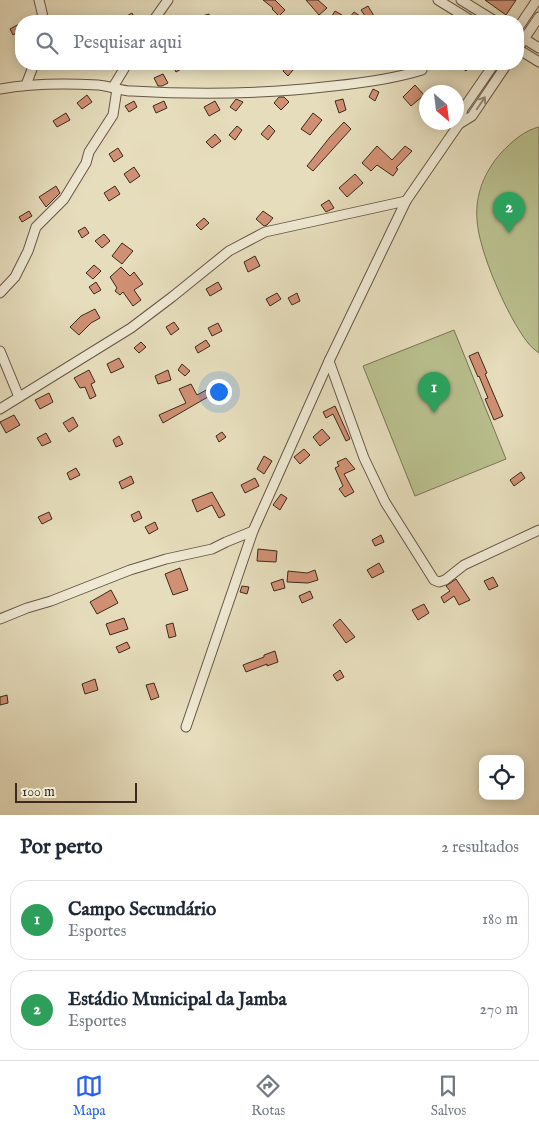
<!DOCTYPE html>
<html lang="pt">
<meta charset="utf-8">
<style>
:root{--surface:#fff;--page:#f6f6f7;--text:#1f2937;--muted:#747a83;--line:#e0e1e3;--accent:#2563eb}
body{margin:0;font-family:"IM FELL English",serif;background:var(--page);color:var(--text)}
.controls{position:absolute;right:15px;bottom:15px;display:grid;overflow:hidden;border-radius:10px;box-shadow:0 2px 12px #0003}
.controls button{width:45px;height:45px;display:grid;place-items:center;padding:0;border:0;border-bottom:1px solid var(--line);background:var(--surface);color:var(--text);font:25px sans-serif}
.compass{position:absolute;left:419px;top:85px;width:45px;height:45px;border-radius:50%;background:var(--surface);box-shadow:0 2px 12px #0003;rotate:152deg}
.scale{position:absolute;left:15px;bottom:12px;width:122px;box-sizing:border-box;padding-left:5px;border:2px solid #3d291f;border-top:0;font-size:14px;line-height:18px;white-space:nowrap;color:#3d291f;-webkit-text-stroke:4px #efe9d3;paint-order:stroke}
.you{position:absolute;left:218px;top:391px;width:18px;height:18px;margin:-12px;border:4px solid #fff;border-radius:50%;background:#1a73e8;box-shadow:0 0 0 8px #1a73e833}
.badge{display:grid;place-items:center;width:32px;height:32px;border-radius:50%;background:var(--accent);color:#fff;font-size:16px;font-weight:700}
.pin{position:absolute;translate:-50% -41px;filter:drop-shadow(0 1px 2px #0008)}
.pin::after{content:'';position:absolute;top:26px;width:18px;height:15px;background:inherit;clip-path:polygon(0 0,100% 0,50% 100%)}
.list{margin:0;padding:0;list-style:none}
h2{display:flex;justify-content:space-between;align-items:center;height:65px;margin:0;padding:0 20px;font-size:21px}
h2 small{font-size:16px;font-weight:400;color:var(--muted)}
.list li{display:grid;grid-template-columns:32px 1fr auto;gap:15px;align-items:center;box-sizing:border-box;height:80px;margin:0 10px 10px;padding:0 10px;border:1px solid var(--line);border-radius:20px}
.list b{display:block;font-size:19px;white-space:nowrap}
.list p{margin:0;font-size:16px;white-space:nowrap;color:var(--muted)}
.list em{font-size:16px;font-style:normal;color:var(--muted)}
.icon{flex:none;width:28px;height:28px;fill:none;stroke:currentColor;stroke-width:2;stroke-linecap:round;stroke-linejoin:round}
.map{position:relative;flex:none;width:539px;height:815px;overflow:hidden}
.search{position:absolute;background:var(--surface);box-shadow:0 2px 12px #0003;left:15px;right:15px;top:15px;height:55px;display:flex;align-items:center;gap:12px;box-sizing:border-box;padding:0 18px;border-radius:20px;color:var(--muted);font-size:19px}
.sheet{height:245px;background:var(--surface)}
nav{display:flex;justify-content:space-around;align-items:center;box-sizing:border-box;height:70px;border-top:1px solid var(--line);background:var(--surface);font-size:14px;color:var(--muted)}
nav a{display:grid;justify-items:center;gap:2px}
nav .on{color:var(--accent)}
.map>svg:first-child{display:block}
</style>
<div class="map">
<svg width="539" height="815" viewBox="0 0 539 815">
<rect width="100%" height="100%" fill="#e6ddbc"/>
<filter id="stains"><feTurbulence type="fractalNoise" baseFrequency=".004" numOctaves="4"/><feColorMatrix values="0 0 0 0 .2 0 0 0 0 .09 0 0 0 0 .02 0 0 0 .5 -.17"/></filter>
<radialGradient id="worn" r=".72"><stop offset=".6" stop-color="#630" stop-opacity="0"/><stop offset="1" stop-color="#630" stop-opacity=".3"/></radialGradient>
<g fill="#b9c08e" stroke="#7b7456">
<path d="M539,127V353C535,350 531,347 528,343C508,318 478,250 477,219C475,194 485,171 501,153C511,142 525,130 539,127Z"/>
<path d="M454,330L506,459L415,496L363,366Z"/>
</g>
<g fill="#d09073" stroke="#3d291f">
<path d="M263,0H275L285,10L279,16L272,9L273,8Z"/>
<path d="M306,0H318L327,8L319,15Z"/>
<path d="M485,0H516L506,15Z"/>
<path d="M368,6L374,16L368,20L361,10Z"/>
<path d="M335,11L342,15L338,21H329Z"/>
<path d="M354,12L360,16L357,21L350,17Z"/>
<path d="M132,13L136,21H118Z"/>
<path d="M209,14L211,21H203L202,16Z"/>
<path d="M21,23V30L13,35L10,29Z"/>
<path d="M172,64H190L176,72Z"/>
<path d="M289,64H298L288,76L283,71Z"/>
<path d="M457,64H472L466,71Z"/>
<path d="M163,74L168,83L162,86H158L154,78Z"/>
<path d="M415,85L424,95L411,106L403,97Z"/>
<path d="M373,89L379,92L375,101L369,97Z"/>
<path d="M87,95L92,102L82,109L77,103Z"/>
<path d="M279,97H284L289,102L281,110L274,103Z"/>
<path d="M236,99L243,102L236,111L230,107Z"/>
<path d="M343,99L346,110L339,113L335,101Z"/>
<path d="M134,101L137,107L129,112L125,106Z"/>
<path d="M164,101L167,108L156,113L153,106Z"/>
<path d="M215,101L220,110L209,116L204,107Z"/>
<path d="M66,113L70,120L57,127L53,121Z"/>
<path d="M313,113L322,120L310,135L301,129Z"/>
<path d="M344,122L351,129L313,171L307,166L330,137Z"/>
<path d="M269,125L275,131L268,140L261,134Z"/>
<path d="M237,126L242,130L235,140L229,135Z"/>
<path d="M215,134L221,141L212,148L206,142Z"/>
<path d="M377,146L392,160L405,146L412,151L396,168L398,169L393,176L377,165L371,171L362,163Z"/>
<path d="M118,148L123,156L114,162L109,154Z"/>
<path d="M134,167L140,176L130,183L124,174Z"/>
<path d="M355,174L363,183L347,197L339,188Z"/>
<path d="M56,186L60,193L46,207L39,197Z"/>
<path d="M115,186L120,194L109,201L104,193Z"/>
<path d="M329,200L334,208L326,212L321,205Z"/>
<path d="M29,211L32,216L22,222L19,217Z"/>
<path d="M263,211L273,218L267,225L264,226L256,219Z"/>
<path d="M204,218L209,223L201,230L196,225Z"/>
<path d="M85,227L89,233L82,238L78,231Z"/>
<path d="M104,234L110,241L102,248L95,241Z"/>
<path d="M122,243L133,251L122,264L112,256Z"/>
<path d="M255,256L260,266L248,272L244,262Z"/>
<path d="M94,265L101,271L93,279L86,273Z"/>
<path d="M121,267L130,276L134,272L143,284L134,290L141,300L133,306L123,292L120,295L115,291L117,288L110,277Z"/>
<path d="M96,282L101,290L94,294L89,287Z"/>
<path d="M218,282L222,289L210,296L206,289Z"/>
<path d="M277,293L281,299L270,306L266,299Z"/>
<path d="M297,293L300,301L292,305L288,298Z"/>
<path d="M95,309L100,318L91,323L79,335L70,327L81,316Z"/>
<path d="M174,322L179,329L171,335L166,327Z"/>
<path d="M218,323L222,331L212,336L208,328Z"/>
<path d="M206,340L210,346L198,353L195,347Z"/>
<path d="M141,342L146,347L139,353L134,348Z"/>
<path d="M478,352L487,373L485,374L503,416L494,420L485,399L488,398L479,376L478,377L469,356Z"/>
<path d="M119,358L124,367L111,373L107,364Z"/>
<path d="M182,364L190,371L185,376L178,370Z"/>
<path d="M89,370L95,382L91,384L96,396L90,399L85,387L80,388L74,378Z"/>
<path d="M168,370L171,380L158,384L155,376Z"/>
<path d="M191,384L197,395L210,388L213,394L163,423L159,415L186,403L179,389Z"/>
<path d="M49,393L53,402L40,409L35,400Z"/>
<path d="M335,406L350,439L346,441L333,414L326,418L323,412Z"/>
<path d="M14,415L20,425L6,433L0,422Z"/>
<path d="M73,417L78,426L69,432L63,423Z"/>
<path d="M322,429L330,438L320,446L313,437Z"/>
<path d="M222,432L226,437L219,442L216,436Z"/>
<path d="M46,433L51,442L42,446L37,438Z"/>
<path d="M119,436L123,444L116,447L113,440Z"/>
<path d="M304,449L310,455L300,464L294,457Z"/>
<path d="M264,456L272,461L264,474L257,469Z"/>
<path d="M346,458L355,469L344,474L354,492L345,497L339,489L343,486L335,468L339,466L337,462Z"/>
<path d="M76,468L80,475L70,480L67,473Z"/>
<path d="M521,472L525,478L514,486L510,480Z"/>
<path d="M131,476L134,483L122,489L119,482Z"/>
<path d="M255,478L259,486L245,493L241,485Z"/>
<path d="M212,492L225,515L219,518L212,505L197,512L192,500Z"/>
<path d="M281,494L287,498L280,510L273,505Z"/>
<path d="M139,511L142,518L134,522L131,515Z"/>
<path d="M49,512L52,519L42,524L38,517Z"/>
<path d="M155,522L158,529L149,534L145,527Z"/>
<path d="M381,535L384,542L375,546L372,540Z"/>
<path d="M258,549L277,551L276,562L257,561Z"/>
<path d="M379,563L384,572L372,578L367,570Z"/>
<path d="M180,568L188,590L173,595L165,574Z"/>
<path d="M315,570L318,580L308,583L287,582L288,571L307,573Z"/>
<path d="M493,577L498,586L489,590L484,581Z"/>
<path d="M283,579L285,588L274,591L271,583Z"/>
<path d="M456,579L470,600L459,605L454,596L444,603L441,597L450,591L446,586Z"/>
<path d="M242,586L249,587L247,594L240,592Z"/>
<path d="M111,590L118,603L97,614L90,602Z"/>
<path d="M310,591L313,598L302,603L299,596Z"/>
<path d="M424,604L429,613L418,620L412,610Z"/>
<path d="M124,618L128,629L110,635L106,624Z"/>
<path d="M340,619L355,637L346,643L333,625Z"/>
<path d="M173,623L176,636L169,638L166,625Z"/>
<path d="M127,642L130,648L119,653L116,647Z"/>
<path d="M275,651L278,662L267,666V664L246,672L243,665L264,657V655Z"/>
<path d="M340,670L344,677L337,681L333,675Z"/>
<path d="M95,679L98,690L85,694L82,684Z"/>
<path d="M154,683L159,697L151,700L146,685Z"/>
<path d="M7,695L8,703L0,705V697Z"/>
</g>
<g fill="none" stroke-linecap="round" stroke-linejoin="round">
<defs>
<g id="minor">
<path d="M39,0L44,21"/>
<path d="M438,0L472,21"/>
<path d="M461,0L495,21"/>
<path d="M153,21L168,0"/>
<path d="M518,28L537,0"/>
<path d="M518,35L539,48"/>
<path d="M518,48L539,17"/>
<path d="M518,49L539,62"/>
<path d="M494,64L463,109L459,124L472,116L507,64"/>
<path d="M26,85L34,64"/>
<path d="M113,87L127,64"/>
<path d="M0,89C33,83 65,83 98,85C110,86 121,91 132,91C199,95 266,94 333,86C363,83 393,79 422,70"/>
<path d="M0,293L15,277L28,251L36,227L64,199L86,163L89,152L113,115L117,89"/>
<path d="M0,351L19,397"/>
<path d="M329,361L364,458L385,502L434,580L439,582L445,580L464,565L539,530"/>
<path d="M0,409L131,328L172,297L229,251L265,232L406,201"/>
<path d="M0,619L27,608L51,601L130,570L166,559L212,549L226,542L253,531"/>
<path d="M186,727L253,531L329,361L406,201L459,124"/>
</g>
</defs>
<use href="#minor" stroke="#675646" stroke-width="11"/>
<use href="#minor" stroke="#efe9d3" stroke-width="9"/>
</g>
<defs><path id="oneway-shaft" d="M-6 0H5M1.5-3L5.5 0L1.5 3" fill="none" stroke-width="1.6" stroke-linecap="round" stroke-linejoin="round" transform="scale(1.25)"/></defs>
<use stroke="#968979" href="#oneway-shaft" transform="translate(481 103) rotate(-56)"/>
<rect width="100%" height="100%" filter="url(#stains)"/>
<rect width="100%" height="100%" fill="url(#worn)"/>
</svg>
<div class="controls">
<button><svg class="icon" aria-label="locate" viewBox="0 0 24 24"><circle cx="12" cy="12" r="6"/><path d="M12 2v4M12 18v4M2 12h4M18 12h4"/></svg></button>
</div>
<svg class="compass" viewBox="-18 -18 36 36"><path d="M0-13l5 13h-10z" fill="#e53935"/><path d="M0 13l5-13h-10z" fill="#747a83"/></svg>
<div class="scale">100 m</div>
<div class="you"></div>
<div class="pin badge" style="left:434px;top:413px;background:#2e9e5b">1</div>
<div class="pin badge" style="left:509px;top:233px;background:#2e9e5b">2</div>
<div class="search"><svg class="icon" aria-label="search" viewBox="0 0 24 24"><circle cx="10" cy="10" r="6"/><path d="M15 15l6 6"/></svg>Pesquisar aqui</div>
</div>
<section class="sheet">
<h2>Por perto<small>2 resultados</small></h2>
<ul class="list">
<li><span class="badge" style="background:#2e9e5b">1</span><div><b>Campo Secundário</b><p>Esportes</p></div><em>180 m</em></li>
<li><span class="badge" style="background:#2e9e5b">2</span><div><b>Estádio Municipal da Jamba</b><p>Esportes</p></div><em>270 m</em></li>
</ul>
</section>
<nav>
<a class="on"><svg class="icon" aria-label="map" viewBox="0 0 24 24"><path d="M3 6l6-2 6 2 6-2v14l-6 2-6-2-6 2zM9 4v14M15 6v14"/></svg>Mapa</a>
<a><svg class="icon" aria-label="directions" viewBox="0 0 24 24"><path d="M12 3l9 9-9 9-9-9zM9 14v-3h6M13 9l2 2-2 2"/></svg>Rotas</a>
<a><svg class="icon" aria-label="saved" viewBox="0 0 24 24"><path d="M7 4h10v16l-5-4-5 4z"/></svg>Salvos</a>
</nav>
